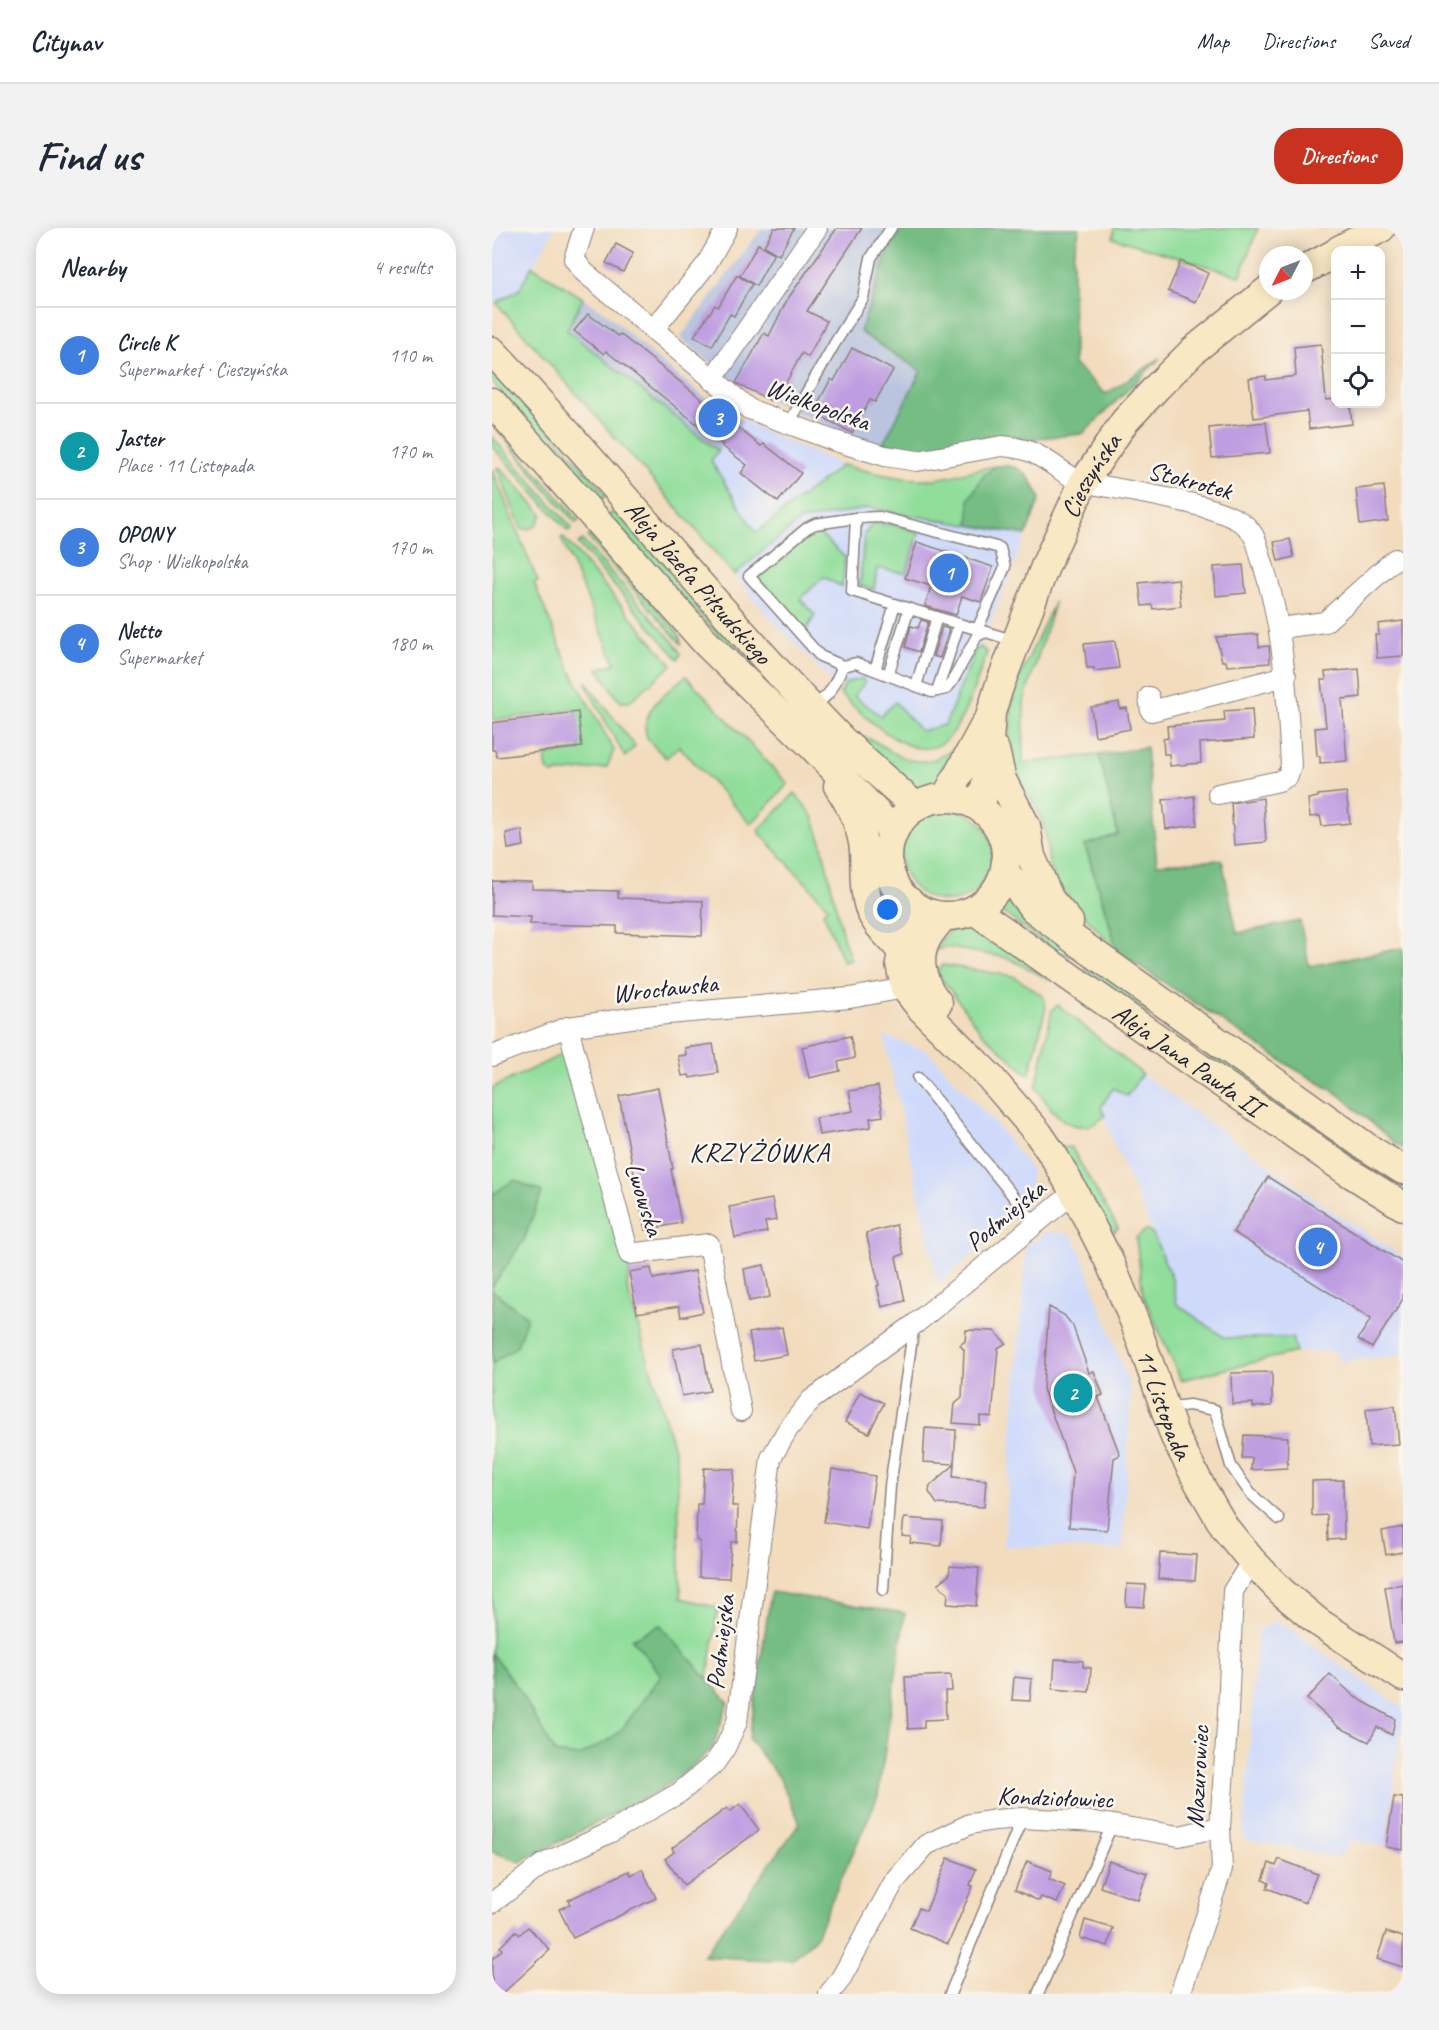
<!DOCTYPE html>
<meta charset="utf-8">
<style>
:root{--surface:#fff;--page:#f2f2f3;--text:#1f2937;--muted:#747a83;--line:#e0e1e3;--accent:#c8321e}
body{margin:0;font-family:Caveat,sans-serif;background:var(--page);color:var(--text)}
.controls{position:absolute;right:18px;top:18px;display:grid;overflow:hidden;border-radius:12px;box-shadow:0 3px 15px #0003}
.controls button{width:54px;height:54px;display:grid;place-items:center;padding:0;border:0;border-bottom:2px solid var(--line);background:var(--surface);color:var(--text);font:30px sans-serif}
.compass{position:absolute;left:767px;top:18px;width:54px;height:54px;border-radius:50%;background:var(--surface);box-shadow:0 3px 15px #0003;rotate:228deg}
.you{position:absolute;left:396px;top:682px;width:21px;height:21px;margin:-15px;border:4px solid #fff;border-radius:50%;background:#1a73e8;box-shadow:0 0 0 9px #1a73e833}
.badge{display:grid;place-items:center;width:39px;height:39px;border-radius:50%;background:var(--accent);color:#fff;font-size:20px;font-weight:700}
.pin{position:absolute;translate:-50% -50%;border:3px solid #fff;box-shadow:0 2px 6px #0006}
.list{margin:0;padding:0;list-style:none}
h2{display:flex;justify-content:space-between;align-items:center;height:78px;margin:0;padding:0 24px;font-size:26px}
h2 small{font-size:20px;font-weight:400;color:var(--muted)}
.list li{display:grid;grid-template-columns:39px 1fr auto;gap:18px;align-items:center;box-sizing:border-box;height:96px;padding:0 24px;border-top:2px solid var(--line)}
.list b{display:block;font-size:22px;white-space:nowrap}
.list p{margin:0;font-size:20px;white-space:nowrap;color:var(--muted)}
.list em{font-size:20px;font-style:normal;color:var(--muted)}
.icon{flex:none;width:33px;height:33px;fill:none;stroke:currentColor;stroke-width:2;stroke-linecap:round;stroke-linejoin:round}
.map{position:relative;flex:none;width:911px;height:1766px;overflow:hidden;border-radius:24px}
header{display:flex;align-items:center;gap:36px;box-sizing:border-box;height:84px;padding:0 30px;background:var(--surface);border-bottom:2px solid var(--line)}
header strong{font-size:28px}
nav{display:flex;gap:33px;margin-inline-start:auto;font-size:21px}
.intro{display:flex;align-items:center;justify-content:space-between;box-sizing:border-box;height:144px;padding:0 36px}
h1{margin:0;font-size:42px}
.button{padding:15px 27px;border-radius:24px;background:var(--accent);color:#fff;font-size:21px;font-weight:700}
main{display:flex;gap:36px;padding:0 36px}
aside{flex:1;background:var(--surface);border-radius:24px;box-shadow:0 3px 15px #0003}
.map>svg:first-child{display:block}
</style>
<header>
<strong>Citynav</strong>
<nav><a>Map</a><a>Directions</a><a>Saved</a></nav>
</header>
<div class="intro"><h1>Find us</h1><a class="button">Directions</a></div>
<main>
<aside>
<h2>Nearby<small>4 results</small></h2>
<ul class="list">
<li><span class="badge" style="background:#3f7fe0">1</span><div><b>Circle K</b><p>Supermarket · Cieszyńska</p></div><em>110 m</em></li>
<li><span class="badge" style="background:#0f9aa8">2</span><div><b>Jaster</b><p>Place · 11 Listopada</p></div><em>170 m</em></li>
<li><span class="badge" style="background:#3f7fe0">3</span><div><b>OPONY</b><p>Shop · Wielkopolska</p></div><em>170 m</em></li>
<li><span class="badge" style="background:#3f7fe0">4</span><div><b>Netto</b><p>Supermarket</p></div><em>180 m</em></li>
</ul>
</aside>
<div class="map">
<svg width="911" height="1766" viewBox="0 0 911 1766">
<rect width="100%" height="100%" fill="#fbf7ec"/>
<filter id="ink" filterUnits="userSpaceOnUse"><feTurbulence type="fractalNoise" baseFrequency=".0167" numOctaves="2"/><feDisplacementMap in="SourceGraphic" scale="12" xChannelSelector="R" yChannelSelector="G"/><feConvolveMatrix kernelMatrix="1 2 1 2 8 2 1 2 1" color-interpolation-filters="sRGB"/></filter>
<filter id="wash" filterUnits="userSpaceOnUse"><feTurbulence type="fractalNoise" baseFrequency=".008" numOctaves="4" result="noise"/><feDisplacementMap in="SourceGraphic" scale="24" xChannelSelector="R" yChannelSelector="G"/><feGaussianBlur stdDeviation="1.35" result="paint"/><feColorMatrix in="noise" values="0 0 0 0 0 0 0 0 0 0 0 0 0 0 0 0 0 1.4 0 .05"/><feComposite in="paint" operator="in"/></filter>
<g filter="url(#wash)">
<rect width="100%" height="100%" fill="#f2dcbd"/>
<g fill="#cfdafa">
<path d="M0,0H63L27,62L4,75L0,70Z"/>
<path d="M252,193L280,207L350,237L264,305L218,232Z"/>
<path d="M377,280L534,307L489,419L484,421L453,497L429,503L403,474L389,488L362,468L373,454L370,451L354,455H342L277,389L242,347L307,293Z"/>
<path d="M392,808L436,823L509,902L540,943L535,978L446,1057Z"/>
<path d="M650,846L840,983L911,1029V1127L847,1134L845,1124H804L800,1110H733L685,1076L680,1050L615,899L609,879L621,860L635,868Z"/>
<path d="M555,1003L580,1007L589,1025L639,1162L631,1322L512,1318L534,1019Z"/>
<path d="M785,1393L911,1480V1492L893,1619L858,1612L847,1630L751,1611L766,1403Z"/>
</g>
<g fill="#bac4de">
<path d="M270,0H411L397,20L429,143L391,216L359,208L292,179L244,155L188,110Z"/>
<path d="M91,70L114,85L169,134L227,180L252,193L226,223L75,102Z"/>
</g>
<g fill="#91de9b" stroke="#5a806b" stroke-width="1.5">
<path d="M622,0H766L748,48L621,10Z"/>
<path d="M40,38L91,70L75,102L226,223L219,233L264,305L350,237C379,244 411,253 441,251C463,250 504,232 522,239C537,245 541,256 548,270L534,307L377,280L307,293L242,347L187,282L4,75L27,62Z"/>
<path d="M0,138L115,267L107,273L0,154Z"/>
<path d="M0,195L87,292L84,295L50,257Z"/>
<path d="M0,209L80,300L76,303L0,218Z"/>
<path d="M5,240H8L50,286C46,296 41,304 29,300Z"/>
<path d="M0,241L46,354L42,355L78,442L122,522L115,539L60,546L55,541L53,527L88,522L83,482L0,492Z"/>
<path d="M124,281L282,459L325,515L116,288Z"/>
<path d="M381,296C397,295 412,298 427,305L414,345L385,340L382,361L368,358L372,306Z"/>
<path d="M320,299L353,329L350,359L332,349L308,371L323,387L313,404L262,351Z"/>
<path d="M99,306L186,405L190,417L96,309Z"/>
<path d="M71,309L180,437L137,474H129L126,471L106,441L123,435L69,310Z"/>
<path d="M90,312L183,416L189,426L186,431L86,316Z"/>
<path d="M563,373L532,473L531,535L607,527L626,606L593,618L626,724L564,656L557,634L554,608L548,588L540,572L523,549L516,525L520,476L526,453Z"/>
<path d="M489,419L495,425C486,448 478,477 465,498C434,554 376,490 348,466L354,455L370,450L373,454L362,468L389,488L403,474L429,503L453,497L484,421Z"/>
<path d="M194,448L296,556L259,596L187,518L174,530C169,524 158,516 155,509C145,484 178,461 194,448Z"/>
<path d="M94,454L143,518L133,529L94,457Z"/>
<path d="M369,509C380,510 386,515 395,521C424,540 443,536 469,515L447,556L435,561L423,559L367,511Z"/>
<path d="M303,565L321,588L328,609L351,709L359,732L351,734L331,684L336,679L266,603Z"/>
<circle cx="455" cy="627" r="46"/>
<path d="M513,670L522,681L579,724L575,732L505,680Z"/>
<path d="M472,695H485L560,753L516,730L454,719L441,723L460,699Z"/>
<path d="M597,735L911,957V965L593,742Z"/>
<path d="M451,737L521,748L551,768L554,779L537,847L489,804L445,744Z"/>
<path d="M566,777L650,846L635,868L621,860L609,879L613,888C604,896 599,899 587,898C566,896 556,875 544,860L560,782Z"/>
<path d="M73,825L138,1037L135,1059L185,1232L189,1370L226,1380L213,1470L0,1616V860Z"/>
<path d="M579,919L626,1000L618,1007L568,920Z"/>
<path d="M654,1002L661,1006L680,1051L685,1076L733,1110H800L804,1124L689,1152L651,1067L644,1010Z"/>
</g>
<g fill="#74bd83" stroke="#4b705f" stroke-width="1.5">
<path d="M411,0H588L581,27L582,136L614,166L668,130L591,206L534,211L516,207L499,208L452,220L437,221L391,216L429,143L368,104L397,20Z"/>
<path d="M504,238C532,236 536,247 548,270L534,307L477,297V271L492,247Z"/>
<path d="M654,519L665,636L730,632L745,705L808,693L817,738L911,720V920L900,913L848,867L798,838L626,724L593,617L626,606L607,527Z"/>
<path d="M22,952L50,964L32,1012L0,1059V967Z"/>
<path d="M0,1062L35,1089L25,1118L0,1136Z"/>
<path d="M279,1364L413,1385L386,1568L323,1710L301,1731L277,1732L211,1728L308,1595L287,1549L257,1511Z"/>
<path d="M168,1397L236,1474L221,1519L207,1533L167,1563L28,1634L0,1624V1425L28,1463L63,1525L87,1528L117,1512L130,1501L169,1447L140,1411Z"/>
</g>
<g id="blocks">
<g fill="#bf9de1">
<path d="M282,0H302L287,27L272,18Z"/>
<path d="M345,0H370L315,83L335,93L316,129L310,125L292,158L289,156L279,173L244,155L272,105L277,108L295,72Z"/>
<path d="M124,16L141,25L131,44L114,35Z"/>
<path d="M266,16L282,25L264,58L248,48Z"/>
<path d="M689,33L716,45L704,74L676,63Z"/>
<path d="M245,47L260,56L242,88L238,86L220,118L202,108L223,77L226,79Z"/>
<path d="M96,86L126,108L128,106L269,218L272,216L309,245L286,274L249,245L255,237L230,218L231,217L114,123L112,126L82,103Z"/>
<path d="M829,116L834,172L843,171V176H858L860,196L817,201L815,183L762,190L757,150L774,148V152L804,148L802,119Z"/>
<path d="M360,120L401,142L383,174L378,172L360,205L321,184L339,151L342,153Z"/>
<path d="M774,194L778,225L720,230L717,200Z"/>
<path d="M892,258L896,293L868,297L864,261Z"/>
<path d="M798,311L802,329L786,333L782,314Z"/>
<path d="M425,314L501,339L489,374L470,368L464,387L433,378L439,358L413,350Z"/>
<path d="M751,337L754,365L724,368L722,339Z"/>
<path d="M686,351L689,378L661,381L660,377L650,378L647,355Z"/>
<path d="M429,392L436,394L427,424L413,419L419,398L426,400Z"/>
<path d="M911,393V428L885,430L883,407H887L886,396Z"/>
<path d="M450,399L457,401L448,430L441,428Z"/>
<path d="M766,406L767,419L777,418L778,435L735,438L734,433H730L724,409Z"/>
<path d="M623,413L627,440L602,443V440H595L592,416Z"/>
<path d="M867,441L869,469L850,471L855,533L828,535V528H825L823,500L834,499L829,452H834L833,444Z"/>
<path d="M627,474L628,481L635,480L638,501L603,508L599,479Z"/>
<path d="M760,481L762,511L708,515L709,535L678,538L677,526H672L671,511L676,510L675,498L733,493L732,483Z"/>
<path d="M86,484L90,519L5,529L3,522H0V495Z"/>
<path d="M854,564L858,595L830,598L828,588L818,589L816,571L826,569V567Z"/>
<path d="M702,568L705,597L674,601L671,572Z"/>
<path d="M771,570L774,614L742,617L739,575Z"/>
<path d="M30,602L32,618L16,621L14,605Z"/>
<path d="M0,653L40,654V661L126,663V670L211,673L210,708L125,705V698L38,696L39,689L0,687Z"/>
<path d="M358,808L363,830L346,834L348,843L317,850L310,819Z"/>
<path d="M221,816L226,845L198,850L197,847L190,848L186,828L194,827L193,820Z"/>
<path d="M386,858L391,888L378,890L379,899L327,907L324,890L361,883L357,863Z"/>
<path d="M166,860L181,941H179L189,995L153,1002L127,868Z"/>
<path d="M776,949L911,1035V1071L880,1120L866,1111L879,1091L741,1004Z"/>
<path d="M280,971L284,992L273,994L275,1004L243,1010L237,979Z"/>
<path d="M404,997L412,1026L404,1029L413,1073L390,1079L385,1058L387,1057L374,1005Z"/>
<path d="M272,1037L278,1069L257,1073L252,1041Z"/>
<path d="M159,1040L161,1051L203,1043L211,1084L189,1089L187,1078L145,1085L137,1044Z"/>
<path d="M557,1079L572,1087L581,1098L597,1145L602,1143L611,1167L606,1169L628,1227L622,1230L615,1302L577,1299L581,1244L551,1161Z"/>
<path d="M290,1099L295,1127L262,1133L257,1105Z"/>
<path d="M474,1102L502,1103L514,1115L506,1120L500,1189L488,1188V1197L461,1195L463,1176L470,1170L472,1122L468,1117L473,1113Z"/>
<path d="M210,1116L218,1163L190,1168L181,1121Z"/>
<path d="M780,1144V1178L761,1179V1175L740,1176L739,1145Z"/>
<path d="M368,1164L392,1175L377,1205L353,1194Z"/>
<path d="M903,1178L907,1216L877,1218L874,1181Z"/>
<path d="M433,1200L464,1202L462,1236L431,1234Z"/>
<path d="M752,1207L796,1209L795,1240L759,1242L760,1230H750Z"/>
<path d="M462,1237L461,1249L494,1252L492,1279L445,1276L437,1264L438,1258Z"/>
<path d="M212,1240L242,1241L240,1278H246L245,1314H239L237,1350L207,1349L208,1313L204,1312L205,1276H210Z"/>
<path d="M340,1241L383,1248L375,1301L332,1294Z"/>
<path d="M851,1252L852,1311L836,1312L835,1287L820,1288V1253Z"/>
<path d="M412,1290L451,1293L449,1318L418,1315L419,1309L410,1308Z"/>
<path d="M911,1299V1324L894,1327L890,1303Z"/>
<path d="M668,1325L705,1327L703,1353L666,1351Z"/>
<path d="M458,1338L487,1340L484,1378L455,1376L456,1366L446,1356L457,1347Z"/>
<path d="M635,1356L654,1357L652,1379L634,1378Z"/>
<path d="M911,1356V1414L902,1415L893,1359Z"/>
<path d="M563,1431L591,1433V1439L599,1440L597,1464L561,1461Z"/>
<path d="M838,1446L863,1469L903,1491L900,1507L885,1499L877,1514L847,1499L815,1471Z"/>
<path d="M459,1447L460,1463H453L454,1491L432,1492V1500L416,1501L413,1449Z"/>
<path d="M522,1449L540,1451L538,1473L520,1472Z"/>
<path d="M902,1569L911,1570V1622L894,1619Z"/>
<path d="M248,1576L267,1602L192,1657L173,1631L182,1624L180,1620L235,1580L238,1584Z"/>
<path d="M456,1630L484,1641L478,1657L481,1658L456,1716L418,1700L427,1680L434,1683Z"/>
<path d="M787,1631L825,1646L813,1675L775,1660L777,1655L771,1652L777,1635L784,1638Z"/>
<path d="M535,1633L560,1643L557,1651L573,1658L565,1675L549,1669L547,1673L523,1662Z"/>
<path d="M617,1633L655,1645L646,1672L608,1659Z"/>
<path d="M150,1641L164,1670L81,1710L67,1681L78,1676L76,1672L137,1643L139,1647Z"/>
<path d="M593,1692L621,1700L616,1718L588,1710Z"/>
<path d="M36,1699L58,1722L10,1766H0V1731L10,1722L8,1719L24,1703L27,1707Z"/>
<path d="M894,1704L911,1709V1739L885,1731Z"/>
</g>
</g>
</g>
<g filter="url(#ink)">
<use href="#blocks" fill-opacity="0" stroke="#8a7f7c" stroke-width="1.5"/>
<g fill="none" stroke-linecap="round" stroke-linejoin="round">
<defs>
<g id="lane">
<path d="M296,197L343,115L371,70L379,30L399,0"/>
<path d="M485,402L513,339L508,320L388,289L364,290L360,363C405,377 449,391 494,404"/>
<path d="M351,438L328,428L257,348L315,300L323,296L364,290"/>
<path d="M383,442L403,376"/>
<path d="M396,447L417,381"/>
<path d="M424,458L445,389"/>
<path d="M445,463L467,396"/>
<path d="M320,475C337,474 344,452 351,438L364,435L440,464L454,461L460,454L485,408L494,404L523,413"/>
<path d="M426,850L537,988L541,999"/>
<path d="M673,1180L697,1177L723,1182L739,1238L758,1265L787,1291"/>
<path d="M391,1362L398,1258L422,1097"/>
<path d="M458,1766L530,1590"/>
<path d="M546,1766L620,1597"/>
</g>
<g id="street">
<path d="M92,0L82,31L92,44L257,181L343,213L393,228L425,233L510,218C523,219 536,221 547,228C569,240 579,254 606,257C640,264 730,276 754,298C764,307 766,319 769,330C792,398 795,467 799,537L796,548L787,553L726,566"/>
<path d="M161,102L214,37L235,0"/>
<path d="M220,152L325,0"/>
<path d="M788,400L833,394L903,331"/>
<path d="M657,469L659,483L794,448"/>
<path d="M76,799L137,1026L217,1016L249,1183"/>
<path d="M0,828L76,799L153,788L358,770L413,760"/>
<path d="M0,1675L51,1636L119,1604L187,1565L222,1536L233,1520L245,1494L279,1230L296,1201L319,1172L423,1096L582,964"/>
<path d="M337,1766L348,1752L402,1654L434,1617L478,1596L503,1592L530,1590L604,1594L687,1608L728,1599"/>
<path d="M688,1766L730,1641L728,1599L736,1484L741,1363L760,1333"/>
</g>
<g id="secondary">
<path d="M847,22L889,0"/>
<path d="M812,42L844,25"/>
<path id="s1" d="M0,123C119,248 226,384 346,508C371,533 398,555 424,579"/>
<path d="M0,174L215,416L322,520L391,592L401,606"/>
<path d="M503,522L510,552L534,598L539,628L550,654L558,672L577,694"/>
<path d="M346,558C358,576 370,600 372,622C373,641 371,663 378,682C383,696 399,710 409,722"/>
<path d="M454,569L494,495"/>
<circle cx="455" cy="629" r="59"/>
<path id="s2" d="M488,580L494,556L499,485L507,459L554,336L591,255L633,193L666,158L702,122L776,62"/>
<path d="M513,644L541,680L583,712L873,918L911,942"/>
<path id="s3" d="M418,674L408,735L413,760L427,778L497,848L546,905L563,930L582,964L618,1035L643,1095L683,1209L708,1257L733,1300L760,1333L790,1364L826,1394L911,1449"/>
<path id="s4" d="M482,682L855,943L911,978"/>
<path d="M446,775C432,758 423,734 434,712C438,704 445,696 451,689"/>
</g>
</defs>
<use href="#lane" stroke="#8a7f7c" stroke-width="13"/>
<use href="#street" stroke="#8a7f7c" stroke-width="22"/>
<use href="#secondary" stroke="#8a7f7c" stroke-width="31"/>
<use href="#lane" stroke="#fff" stroke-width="10"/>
<use href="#street" stroke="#fff" stroke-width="20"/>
<use href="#secondary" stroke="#f8e8c3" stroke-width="28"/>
</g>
</g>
<g text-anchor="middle" stroke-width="5" stroke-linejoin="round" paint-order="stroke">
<g font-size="26" fill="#22223b" stroke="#fbf7ec">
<text transform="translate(326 176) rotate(20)" y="9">Wielkopolska</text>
<text dy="9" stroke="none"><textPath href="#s2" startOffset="354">Cieszyńska</textPath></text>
<text transform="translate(698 252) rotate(15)" y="9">Stokrotek</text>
<text dy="9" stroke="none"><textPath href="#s1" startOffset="310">Aleja Józefa Piłsudskiego</textPath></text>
<text transform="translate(173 760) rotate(-6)" y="9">Wrocławska</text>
<text dy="9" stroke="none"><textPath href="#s4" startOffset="261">Aleja Jana Pawła II</textPath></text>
<text transform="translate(153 971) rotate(72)" y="9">Lwowska</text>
<text transform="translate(513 987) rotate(-40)" y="9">Podmiejska</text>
<text dy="9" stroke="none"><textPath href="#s3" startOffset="584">11 Listopada</textPath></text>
<text transform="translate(228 1414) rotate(-83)" y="9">Podmiejska</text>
<text transform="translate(705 1549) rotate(-87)" y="9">Mazurowiec</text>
<text transform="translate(563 1569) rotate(2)" y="9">Kondziołowiec</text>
</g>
<g font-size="27" letter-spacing="1.5" fill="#22223b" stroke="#fbf7ec">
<text x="268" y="933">KRZYŻÓWKA</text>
</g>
</g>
</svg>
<div class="controls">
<button>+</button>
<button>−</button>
<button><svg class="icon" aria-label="locate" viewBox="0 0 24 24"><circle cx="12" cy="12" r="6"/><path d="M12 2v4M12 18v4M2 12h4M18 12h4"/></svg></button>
</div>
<svg class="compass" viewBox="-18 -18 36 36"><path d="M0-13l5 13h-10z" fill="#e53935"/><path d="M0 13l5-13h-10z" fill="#747a83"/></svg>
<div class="you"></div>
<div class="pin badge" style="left:457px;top:345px;background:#3f7fe0">1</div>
<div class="pin badge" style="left:581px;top:1165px;background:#0f9aa8">2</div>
<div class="pin badge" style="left:226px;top:190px;background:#3f7fe0">3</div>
<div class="pin badge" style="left:826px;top:1019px;background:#3f7fe0">4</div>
</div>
</main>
